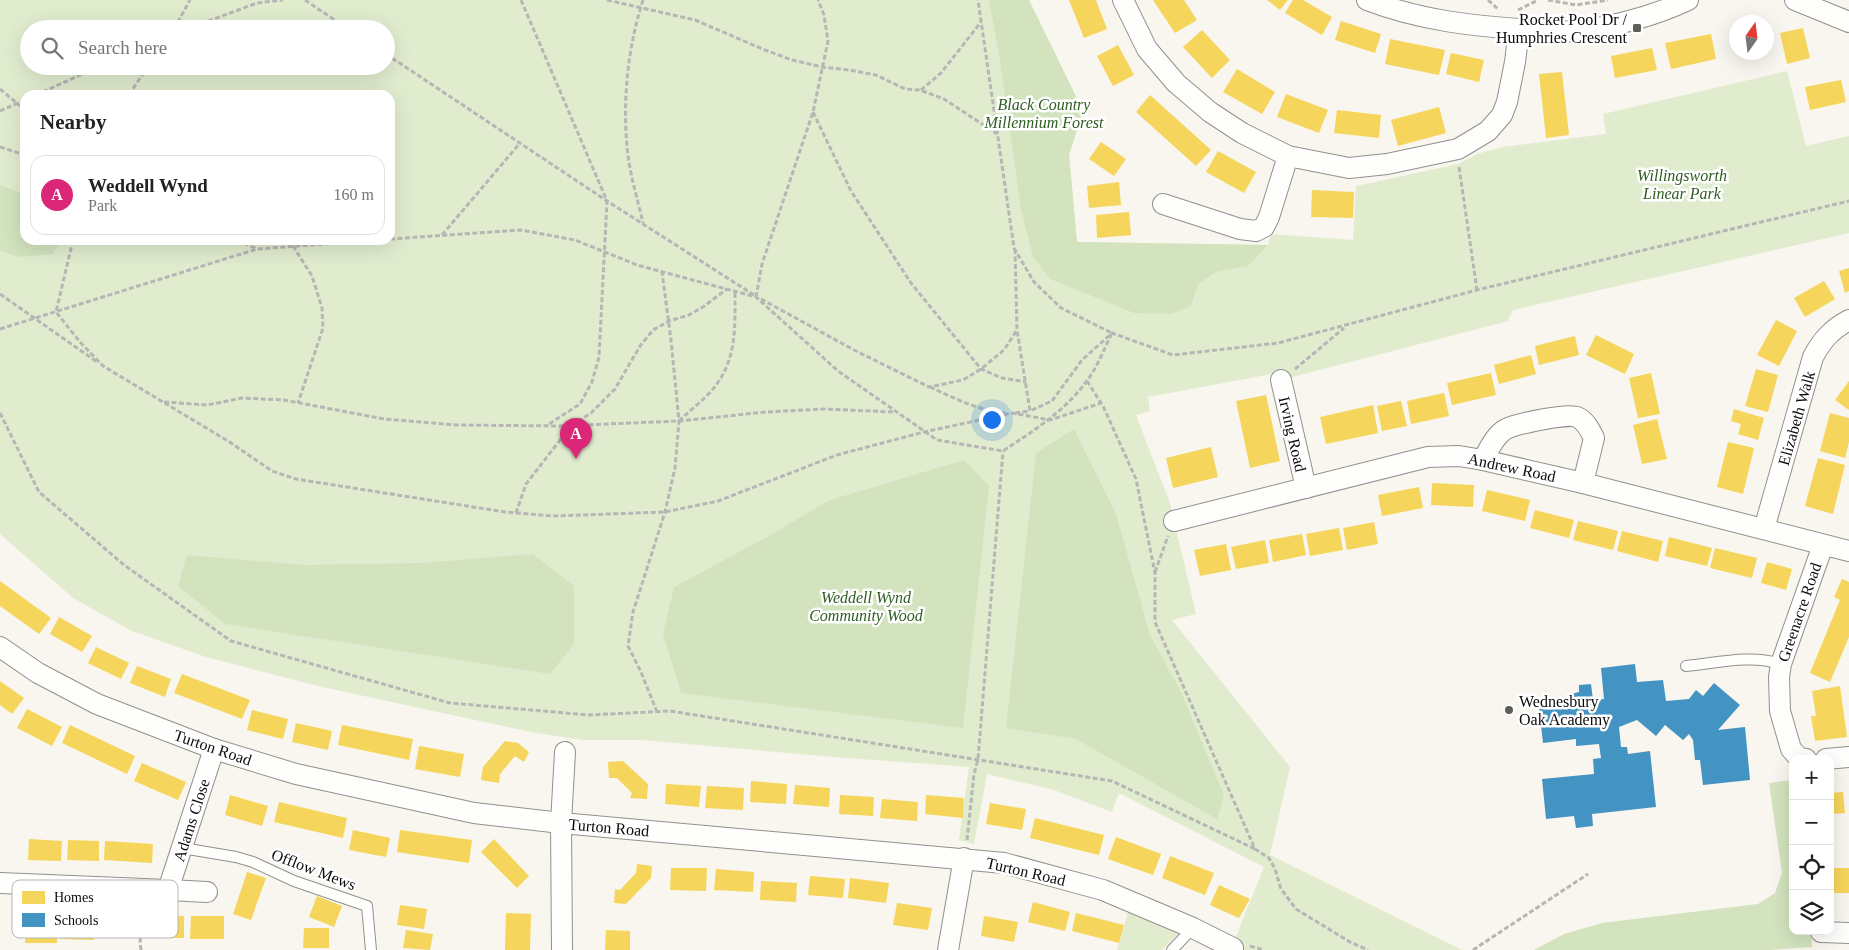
<!DOCTYPE html>
<meta charset="utf-8">
<style>
:root{--surface:#fff;--page:#f2f2f2;--text:#222;--muted:#767676;--line:#e0e0e0;--accent:#db2777}
body{margin:0;font-family:"Times New Roman",serif;background:var(--page);color:var(--text)}
.controls{position:absolute;right:15px;bottom:15px;display:grid;overflow:hidden;border-radius:10px;box-shadow:0 5px 20px #0002}
.controls button{width:45px;height:45px;display:grid;place-items:center;padding:0;border:0;border-bottom:1px solid var(--line);background:var(--surface);color:var(--text);font:25px sans-serif}
.compass{position:absolute;left:1729px;top:15px;width:45px;height:45px;border-radius:50%;background:var(--surface);box-shadow:0 5px 20px #0002;rotate:14deg}
.you{position:absolute;left:991px;top:419px;width:18px;height:18px;margin:-12px;border:4px solid #fff;border-radius:50%;background:#1a73e8;box-shadow:0 0 0 8px #1a73e833}
.badge{display:grid;place-items:center;width:32px;height:32px;border-radius:50%;background:var(--accent);color:#fff;font-size:16px;font-weight:700}
.pin{position:absolute;translate:-50% -41px;filter:drop-shadow(0 1px 2px #0008)}
.pin::after{content:'';position:absolute;top:26px;width:18px;height:15px;background:inherit;clip-path:polygon(0 0,100% 0,50% 100%)}
.list{margin:0;padding:0;list-style:none}
h2{display:flex;justify-content:space-between;align-items:center;height:65px;margin:0;padding:0 20px;font-size:21px}
h2 small{font-size:16px;font-weight:400;color:var(--muted)}
.list li{display:grid;grid-template-columns:32px 1fr auto;gap:15px;align-items:center;box-sizing:border-box;height:80px;margin:0 10px 10px;padding:0 10px;border:1px solid var(--line);border-radius:15px}
.list b{display:block;font-size:19px;white-space:nowrap}
.list p{margin:0;font-size:16px;white-space:nowrap;color:var(--muted)}
.list em{font-size:16px;font-style:normal;color:var(--muted)}
.icon{flex:none;width:28px;height:28px;fill:none;stroke:currentColor;stroke-width:2;stroke-linecap:round;stroke-linejoin:round}
.map{position:relative;flex:none;width:1849px;height:950px;overflow:hidden}
.search{position:absolute;background:var(--surface);box-shadow:0 5px 20px #0002;left:20px;top:20px;width:375px;height:55px;display:flex;align-items:center;gap:12px;box-sizing:border-box;padding:0 18px;border-radius:28px;color:var(--muted);font-size:19px}
.panel{position:absolute;background:var(--surface);box-shadow:0 5px 20px #0002;left:20px;top:90px;width:375px;height:155px;border-radius:15px}
.map>svg:first-child{display:block}
</style>
<div class="map">
<svg width="1849" height="950" viewBox="0 0 1849 950">
<rect width="100%" height="100%" fill="#f8f6ee"/>
<g fill="#e1eccf" fill-rule="evenodd">
<path d="M0,0H1029L1083,111L1069,155L1077,242L1268,245L1271,234L1353,240L1356,186L1458,164L1477,154L1503,147L1606,134L1603,114L1787,71L1806,146L1849,136V233L1513,310L1508,321L1281,380L1272,374L1148,397L1150,411L1136,415L1170,503L1196,614L1172,620L1290,767L1270,855L1462,950H1232L1235,939L1264,867L1119,793L1112,812L1054,790L987,774L974,844L959,840L969,767L834,757L642,740H583L536,733L322,687L206,657L132,631L73,598L0,534ZM29,29H386V66H29ZM25,95H390V240H25Z"/>
<path d="M1128,912L1178,934L1162,950H1117Z"/>
</g>
<g fill="#d2e3be">
<path d="M989,0H1029L1083,111L1069,155L1077,242L1268,245L1248,266L1216,272L1198,284L1191,306L1172,314L1134,313L1050,279L1033,257L1021,209L1000,61Z"/>
<path d="M0,185L25,194V240H61L53,254L19,257L0,251Z"/>
<path d="M1074,429L1116,514L1150,635L1181,692L1224,795L1217,819L1076,739L1006,728L1036,453Z"/>
<path d="M964,460L989,486L963,728L681,693L663,634L674,587L767,537L830,500Z"/>
<path d="M533,554L574,586V644L550,674L225,624L178,586L187,555L304,565L422,563Z"/>
<path d="M1792,780L1793,931H1811L1812,947L1771,950H1534L1564,934L1602,923L1758,904L1775,893L1782,873L1769,783Z"/>
</g>
<g fill="#f6d55c">
<path d="M1069,0H1096L1107,29L1084,38Z"/>
<path d="M1153,0H1184L1197,20L1175,33Z"/>
<path d="M1267,0H1288L1280,10Z"/>
<path d="M1293,0H1303L1332,17L1322,35L1285,13Z"/>
<path d="M1341,21L1381,34L1375,53L1335,40Z"/>
<path d="M1803,28L1810,58L1787,64L1780,33Z"/>
<path d="M1202,30L1230,60L1212,78L1183,47Z"/>
<path d="M1711,34L1716,59L1671,69L1665,43Z"/>
<path d="M1390,39L1445,50L1439,75L1385,64Z"/>
<path d="M1118,45L1134,75L1113,86L1097,56Z"/>
<path d="M1652,48L1657,70L1615,78L1611,56Z"/>
<path d="M1451,53L1484,60L1479,82L1446,74Z"/>
<path d="M1237,69L1275,92L1262,114L1223,92Z"/>
<path d="M1562,72L1569,135L1546,138L1539,74Z"/>
<path d="M1841,80L1846,102L1810,110L1805,87Z"/>
<path d="M1286,94L1328,110L1319,133L1277,117Z"/>
<path d="M1150,95L1211,150L1196,166L1136,112Z"/>
<path d="M1439,107L1446,133L1398,146L1391,120Z"/>
<path d="M1337,110L1381,115L1379,138L1334,133Z"/>
<path d="M1101,142L1126,159L1114,176L1089,159Z"/>
<path d="M1218,151L1256,172L1244,193L1206,172Z"/>
<path d="M1119,182L1121,205L1089,208L1087,186Z"/>
<path d="M1312,190L1354,192L1353,218L1311,217Z"/>
<path d="M1129,212L1131,235L1097,238L1096,215Z"/>
<path d="M1849,268V291L1845,293L1839,271Z"/>
<path d="M1824,281L1835,299L1805,317L1794,298Z"/>
<path d="M1776,320L1797,331L1779,366L1757,355Z"/>
<path d="M1596,335L1634,354L1625,374L1586,355Z"/>
<path d="M1575,336L1579,355L1539,365L1535,346Z"/>
<path d="M1531,355L1536,374L1499,384L1494,365Z"/>
<path d="M1756,369L1778,375L1768,412L1745,406Z"/>
<path d="M1491,373L1496,395L1452,405L1447,383Z"/>
<path d="M1651,373L1660,414L1638,418L1629,378Z"/>
<path d="M1849,381V410L1835,400Z"/>
<path d="M1444,393L1449,416L1411,424L1407,401Z"/>
<path d="M1266,395L1280,461L1250,468L1236,401Z"/>
<path d="M1401,401L1407,426L1382,431L1377,406Z"/>
<path d="M1373,405L1378,433L1326,444L1320,417Z"/>
<path d="M1734,409L1764,418L1758,440L1738,434L1741,424L1731,421Z"/>
<path d="M1830,413L1849,418V442L1845,458L1820,451Z"/>
<path d="M1657,419L1667,459L1642,464L1633,425Z"/>
<path d="M1728,442L1754,448L1743,494L1717,487Z"/>
<path d="M1211,447L1218,477L1173,488L1166,458Z"/>
<path d="M1818,458L1845,465L1833,514L1805,506Z"/>
<path d="M1432,483L1474,485L1473,507L1431,505Z"/>
<path d="M1419,487L1423,508L1382,516L1378,495Z"/>
<path d="M1487,490L1530,500L1525,521L1482,511Z"/>
<path d="M1535,510L1574,520L1569,538L1530,528Z"/>
<path d="M1578,521L1618,531L1613,550L1573,540Z"/>
<path d="M1374,522L1378,544L1347,550L1343,528Z"/>
<path d="M1339,528L1343,550L1310,556L1306,534Z"/>
<path d="M1622,531L1663,541L1658,562L1617,551Z"/>
<path d="M1302,534L1306,555L1273,562L1269,540Z"/>
<path d="M1669,537L1712,548L1707,566L1665,556Z"/>
<path d="M1265,540L1269,563L1236,569L1231,547Z"/>
<path d="M1226,544L1231,570L1200,576L1194,550Z"/>
<path d="M1715,548L1757,558L1752,578L1710,568Z"/>
<path d="M1767,562L1792,569L1786,590L1761,583Z"/>
<path d="M1842,579L1849,582V637L1830,682L1810,673L1840,600L1834,597Z"/>
<path d="M0,581L51,618L39,634L0,606Z"/>
<path d="M59,617L92,636L82,652L50,634Z"/>
<path d="M96,647L129,663L121,679L88,663Z"/>
<path d="M137,666L171,679L165,697L130,683Z"/>
<path d="M182,674L250,700L242,719L174,693Z"/>
<path d="M0,681L24,698L12,714L0,705Z"/>
<path d="M1840,686L1847,737L1815,741L1811,716H1816L1812,691Z"/>
<path d="M27,709L62,727L52,746L17,728Z"/>
<path d="M252,710L288,719L283,739L247,730Z"/>
<path d="M296,723L332,731L328,750L292,742Z"/>
<path d="M70,725L135,756L127,774L62,743Z"/>
<path d="M342,725L413,739L409,760L338,745Z"/>
<path d="M505,741L518,743L529,752L524,762L515,756L500,774L499,783L481,780L483,767Z"/>
<path d="M419,746L464,754L460,777L415,769Z"/>
<path d="M623,761L648,784L647,799L630,798L632,793L617,778H609L608,762Z"/>
<path d="M142,763L186,782L178,800L134,781Z"/>
<path d="M751,781L787,784L786,804L750,802Z"/>
<path d="M666,784L701,786L699,807L665,804Z"/>
<path d="M795,785L830,788L829,807L793,804Z"/>
<path d="M707,786L744,788L743,810L705,808Z"/>
<path d="M1843,792L1845,813L1830,814V793Z"/>
<path d="M230,795L268,806L262,826L225,815Z"/>
<path d="M840,795L874,797L873,816L839,814Z"/>
<path d="M926,795L964,798L963,818L925,814Z"/>
<path d="M882,799L918,802L917,821L880,818Z"/>
<path d="M279,802L347,818L343,838L274,822Z"/>
<path d="M990,803L1026,809L1022,830L986,824Z"/>
<path d="M1035,818L1104,835L1099,855L1030,838Z"/>
<path d="M353,830L390,838L386,857L349,850Z"/>
<path d="M400,830L472,840L469,863L397,852Z"/>
<path d="M1116,837L1161,854L1153,875L1108,859Z"/>
<path d="M29,839L62,841L61,861L28,860Z"/>
<path d="M494,839L529,876L517,888L481,852Z"/>
<path d="M68,840L99,841V861L67,860Z"/>
<path d="M105,841L153,844L152,863L104,860Z"/>
<path d="M1170,856L1214,873L1205,895L1162,878Z"/>
<path d="M637,864L652,866L651,878L626,904L614,903L615,889L620,890L636,873Z"/>
<path d="M671,868H707L706,891L670,890Z"/>
<rect x="1830" y="868" width="19" height="25"/>
<path d="M716,869L754,872L753,892L714,890Z"/>
<path d="M247,872L266,878L251,920L233,914Z"/>
<path d="M810,876L845,879L843,898L808,895Z"/>
<path d="M850,878L889,883L886,903L848,898Z"/>
<path d="M761,881L797,883L796,902L760,900Z"/>
<path d="M1219,885L1250,899L1239,918L1210,905Z"/>
<path d="M317,896L342,906L334,927L309,917Z"/>
<path d="M1033,902L1070,912L1065,931L1028,922Z"/>
<path d="M897,903L932,908L928,930L893,925Z"/>
<path d="M400,905L427,909L424,929L397,925Z"/>
<path d="M506,913L531,914L530,950H505Z"/>
<path d="M1076,913L1124,925L1119,943L1072,931Z"/>
<path d="M184,916V938H150V917Z"/>
<path d="M191,916H224V939H190Z"/>
<path d="M984,916L1018,922L1014,942L981,936Z"/>
<path d="M62,918L95,919L94,940L61,939Z"/>
<rect x="25" y="921" width="32" height="22"/>
<path d="M304,928H329V948H303Z"/>
<path d="M406,930L433,934L430,950L403,948Z"/>
<path d="M606,930L630,931V950H605Z"/>
</g>
<path fill="#4393c3" d="M1635,664L1637,682L1663,680L1666,701L1689,699L1696,690L1703,696L1714,683L1740,705L1718,730L1745,727L1750,780L1703,785L1700,760H1695L1693,740L1689,734L1683,740L1665,725L1656,736L1637,720L1619,727L1621,747H1627L1628,754L1650,751L1656,807L1592,814L1593,826L1576,828L1574,816L1546,819L1542,779L1594,774L1593,759L1601,758L1599,744L1576,746V739L1543,743L1538,699L1552,697L1553,707L1572,705L1571,694L1579,692V685L1591,684L1593,700L1604,699L1601,668Z"/>
<g fill="none" stroke-linecap="round" stroke-linejoin="round">
<defs>
<g id="service">
<path d="M1686,666C1717,663 1751,654 1781,664"/>
<path d="M182,848L236,857L253,862L294,881L367,906L371,950"/>
<path d="M1172,950L1193,928"/>
</g>
<g id="minor">
<path d="M1123,0L1147,49L1176,83L1210,112L1242,133L1288,156L1349,168L1387,164L1458,149L1488,131L1502,115L1507,102L1515,62L1519,29"/>
<path d="M1367,0C1421,21 1479,27 1536,30C1549,30 1565,33 1578,31C1615,26 1654,16 1688,0"/>
<path d="M1795,0L1849,22"/>
<path d="M1163,204L1240,229L1256,231L1264,227L1269,217L1288,156"/>
<path d="M1281,380L1306,488"/>
<path d="M1483,460C1489,449 1495,435 1506,429C1516,424 1567,413 1577,417C1586,421 1590,430 1594,438L1583,483"/>
<path d="M1174,521L1428,457L1459,456L1483,460L1583,483L1849,551"/>
<path d="M1764,529L1813,357C1822,340 1832,329 1849,320"/>
<path d="M0,647L38,673L97,704L214,749L296,774L474,813L561,823L1004,863L1103,890L1193,928L1233,948"/>
<path d="M1806,759L1799,758L1791,749L1780,711L1779,677L1781,664L1823,545"/>
<path d="M1826,759L1849,757"/>
<path d="M0,883L168,890L214,749"/>
<path d="M168,890L207,892"/>
<path d="M1821,932L1849,933"/>
<path d="M562,950L561,823L565,752"/>
<path d="M948,950L964,858"/>
</g>
</defs>
<use href="#service" stroke="#91908d" stroke-width="12"/>
<use href="#minor" stroke="#91908d" stroke-width="22"/>
<g stroke="#b7b6b5" stroke-width="3" stroke-dasharray="5 2.5" stroke-linecap="butt">
<path d="M305,0L348,29"/>
<path d="M521,0L607,201L599,357L592,382L580,404L546,426"/>
<path d="M607,0L695,20L765,50L792,60L822,67L849,70L876,75L905,89L920,90L944,99L997,134"/>
<path d="M643,0C627,50 622,104 628,156C631,178 638,201 643,223"/>
<path d="M1488,0L1498,9"/>
<path d="M1548,0L1576,5L1608,0"/>
<path d="M1518,10L1538,0"/>
<path d="M174,29L190,0"/>
<path d="M187,29L257,3L283,0"/>
<path d="M386,54L607,201L754,295"/>
<path d="M0,89L25,110"/>
<path d="M921,90L941,73L981,22"/>
<path d="M36,95L100,66"/>
<path d="M129,95L148,66"/>
<path d="M0,111L25,100"/>
<path d="M813,112L851,191L911,283L981,369L1002,378L1026,382"/>
<path d="M0,147L25,155"/>
<path d="M1459,167L1477,290"/>
<path d="M442,235L520,143"/>
<path d="M390,239L521,230L575,240L637,265L756,297L838,371L937,440L1003,451C1033,431 1064,412 1086,382C1097,368 1104,349 1112,333L1061,308L1034,282L1014,248L978,0"/>
<path d="M73,240L56,312L80,342L103,366L228,441L272,471L296,479L505,512L553,516L665,512L718,501L837,455L924,432L1012,413L1050,420L1101,403"/>
<path d="M237,240L257,249"/>
<path d="M293,246L312,276L322,308L323,328L298,403"/>
<path d="M1015,249L1017,330L1030,411L1052,401L1082,360L1112,333L1173,355L1278,343L1477,290L1849,201"/>
<path d="M0,294L97,362"/>
<path d="M756,297L762,264L813,112L828,41L824,15L818,0"/>
<path d="M761,299L854,350L929,387L963,380L981,369L1004,350L1017,330"/>
<path d="M0,329L257,249L379,240"/>
<path d="M1295,369L1344,328"/>
<path d="M1087,381L1103,406L1136,479L1155,573V622L1255,849L1269,858L1275,869L1281,889L1296,909L1350,942L1368,950"/>
<path d="M930,387C954,398 979,411 1006,413"/>
<path d="M164,402L207,405L242,398L284,400L384,419L456,425L559,426L679,421L766,412L823,409L894,412"/>
<path d="M0,413L39,492L124,565L231,641L450,703L589,715L670,711L1112,781L1255,849"/>
<path d="M1015,413L1030,411"/>
<path d="M679,421C691,409 707,398 716,385C737,358 735,324 735,291"/>
<path d="M516,513L526,484L571,426L591,413L615,389L640,346L653,330L669,321L689,315L703,307L727,289"/>
<path d="M1155,572L1168,536"/>
<path d="M657,712L641,672L628,646L633,612L665,512L675,468L679,421L671,340L662,272"/>
<path d="M967,840L974,774L978,759L1003,451"/>
<path d="M1250,946L1264,950"/>
<path d="M141,950L140,944L142,906"/>
<path d="M1473,950L1588,874"/>
</g>
<use href="#service" stroke="#fefefc" stroke-width="10"/>
<use href="#minor" stroke="#fefefc" stroke-width="20"/>
</g>
<g fill="#5d5d5a" stroke="#fff" stroke-width="2">
<rect x="1632" y="23" width="10" height="10" rx="2.5"/>
<circle cx="1509" cy="710" r="5"/>
</g>
<g text-anchor="middle" stroke-width="5" stroke-linejoin="round" paint-order="stroke">
<g font-size="16" fill="#0a0a0a" stroke="#fff" text-anchor="end">
<text x="1627" y="25">Rocket Pool Dr /<tspan x="1627" dy="18">Humphries Crescent</tspan></text>
<text x="1519" y="707" text-anchor="start">Wednesbury<tspan x="1519" dy="18">Oak Academy</tspan></text>
</g>
<g font-size="16" font-style="italic" fill="#2d5c21" stroke="#fff">
<text x="1044" y="110">Black Country<tspan x="1044" dy="18">Millennium Forest</tspan></text>
<text x="1682" y="181">Willingsworth<tspan x="1682" dy="18">Linear Park</tspan></text>
<text x="866" y="603">Weddell Wynd<tspan x="866" dy="18">Community Wood</tspan></text>
</g>
<g font-size="16" fill="#0a0a0a" stroke="#fff">
<text transform="translate(1796 418) rotate(-74)" y="6">Elizabeth Walk</text>
<text transform="translate(1293 434) rotate(77)" y="6">Irving Road</text>
<text transform="translate(1512 467) rotate(12)" y="6">Andrew Road</text>
<text transform="translate(1799 612) rotate(-71)" y="6">Greenacre Road</text>
<text transform="translate(213 747) rotate(19)" y="6">Turton Road</text>
<text transform="translate(191 820) rotate(-72)" y="6">Adams Close</text>
<text transform="translate(609 827) rotate(5)" y="6">Turton Road</text>
<text transform="translate(314 869) rotate(21)" y="6">Offlow Mews</text>
<text transform="translate(1026 871) rotate(13)" y="6">Turton Road</text>
</g>
</g>
<rect x="12" y="880" width="166" height="58" rx="8" fill="#fff" stroke="#b6b6b6" stroke-width="1"/>
<rect x="22" y="891" width="23" height="13" fill="#f6d55c"/>
<rect x="22" y="913" width="23" height="14" fill="#4393c3"/>
<g font-size="14" fill="#0a0a0a">
<text x="54" y="902">Homes</text>
<text x="54" y="925">Schools</text>
</g>
</svg>
<div class="controls">
<button>+</button>
<button>−</button>
<button><svg class="icon" aria-label="locate" viewBox="0 0 24 24"><circle cx="12" cy="12" r="6"/><path d="M12 2v4M12 18v4M2 12h4M18 12h4"/></svg></button>
<button><svg class="icon" aria-label="layers" viewBox="0 0 24 24"><path d="M12 4l9 5-9 5-9-5zM3 14l9 5 9-5"/></svg></button>
</div>
<svg class="compass" viewBox="-18 -18 36 36"><path d="M0-13l5 13h-10z" fill="#e53935"/><path d="M0 13l5-13h-10z" fill="#767676"/></svg>
<div class="you"></div>
<div class="pin badge" style="left:576px;top:459px">A</div>
<div class="search"><svg class="icon" aria-label="search" viewBox="0 0 24 24"><circle cx="10" cy="10" r="6"/><path d="M15 15l6 6"/></svg>Search here</div>
<section class="panel">
<h2>Nearby<small></small></h2>
<ul class="list">
<li><span class="badge">A</span><div><b>Weddell Wynd</b><p>Park</p></div><em>160 m</em></li>
</ul>
</section>
</div>
